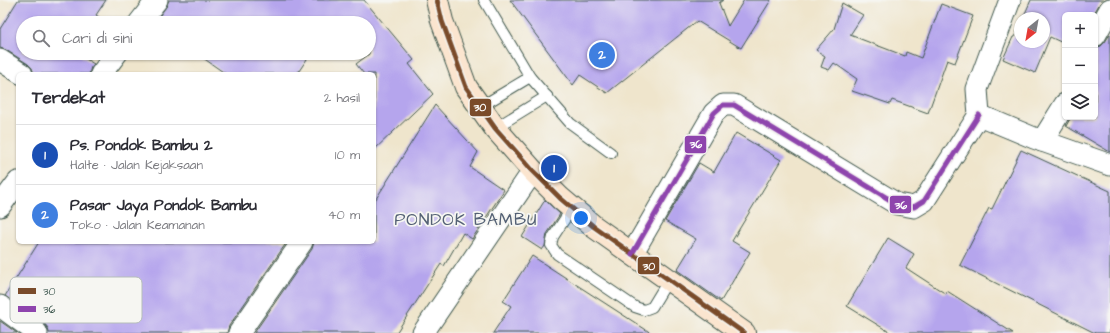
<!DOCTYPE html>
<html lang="id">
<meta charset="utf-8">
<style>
:root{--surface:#fff;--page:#f7f7f7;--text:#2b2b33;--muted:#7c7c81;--line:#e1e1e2;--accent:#b45309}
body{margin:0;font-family:"Architects Daughter",sans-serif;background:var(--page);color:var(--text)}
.controls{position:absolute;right:12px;top:12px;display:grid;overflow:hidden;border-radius:6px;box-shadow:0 1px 3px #0004}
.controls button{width:36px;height:36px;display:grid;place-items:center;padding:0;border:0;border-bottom:1px solid var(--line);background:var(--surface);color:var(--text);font:20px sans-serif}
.compass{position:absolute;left:1014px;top:12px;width:36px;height:36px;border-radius:50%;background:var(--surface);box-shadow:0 1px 3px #0004;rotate:211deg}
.you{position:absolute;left:581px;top:218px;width:14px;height:14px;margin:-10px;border:3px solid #fff;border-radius:50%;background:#1a73e8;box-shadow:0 0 0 6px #1a73e833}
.badge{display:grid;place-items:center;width:26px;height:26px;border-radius:50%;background:var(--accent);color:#fff;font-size:13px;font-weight:700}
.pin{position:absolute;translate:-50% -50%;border:2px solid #fff;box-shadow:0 1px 4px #0006}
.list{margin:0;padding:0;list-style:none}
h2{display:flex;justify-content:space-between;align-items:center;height:52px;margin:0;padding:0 16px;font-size:17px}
h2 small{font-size:13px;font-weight:400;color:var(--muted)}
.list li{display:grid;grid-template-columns:26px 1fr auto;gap:12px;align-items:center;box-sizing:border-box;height:60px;padding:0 16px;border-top:1px solid var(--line)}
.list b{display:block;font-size:15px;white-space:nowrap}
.list p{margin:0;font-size:13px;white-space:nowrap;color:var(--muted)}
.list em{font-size:13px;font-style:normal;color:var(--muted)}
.icon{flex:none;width:22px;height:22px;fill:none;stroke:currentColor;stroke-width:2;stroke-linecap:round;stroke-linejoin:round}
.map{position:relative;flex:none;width:1110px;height:333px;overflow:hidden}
.search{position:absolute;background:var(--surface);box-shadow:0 1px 3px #0004;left:16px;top:16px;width:360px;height:44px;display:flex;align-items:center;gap:10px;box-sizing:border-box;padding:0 14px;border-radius:22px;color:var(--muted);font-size:15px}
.panel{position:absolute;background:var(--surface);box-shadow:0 1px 3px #0004;left:16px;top:72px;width:360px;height:172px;border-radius:6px}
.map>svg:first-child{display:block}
</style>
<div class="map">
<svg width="1110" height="333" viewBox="0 0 1110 333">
<rect width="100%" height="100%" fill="#f6f6f2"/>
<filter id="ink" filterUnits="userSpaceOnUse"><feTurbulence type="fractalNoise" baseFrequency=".025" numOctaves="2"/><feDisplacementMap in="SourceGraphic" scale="8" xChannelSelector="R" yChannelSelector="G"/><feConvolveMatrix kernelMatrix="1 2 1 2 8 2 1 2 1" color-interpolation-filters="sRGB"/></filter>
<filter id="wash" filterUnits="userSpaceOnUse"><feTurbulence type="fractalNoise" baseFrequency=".012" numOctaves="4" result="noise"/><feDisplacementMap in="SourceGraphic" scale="16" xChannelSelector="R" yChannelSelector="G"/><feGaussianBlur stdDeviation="0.9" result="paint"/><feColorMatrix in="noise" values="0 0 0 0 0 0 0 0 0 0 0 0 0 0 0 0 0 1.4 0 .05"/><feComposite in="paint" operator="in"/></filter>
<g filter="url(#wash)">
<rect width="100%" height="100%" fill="#efe5cc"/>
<g id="blocks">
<g fill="#b5a5ed">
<path d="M18,0H106L96,15L103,20L101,23H23V53H82L81,56L94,64L91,67L89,74H34L32,68L28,64L6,50L0,48V29Z"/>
<path d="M169,0H364L414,60L409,64L433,94L374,150V74H364L356,64L369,54V23H154L166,7Z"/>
<path d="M510,0H723L719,3L728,26L744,0H771L741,48L697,21L607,93L580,75L573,85Z"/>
<path d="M1031,0H1103L1100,3L1093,15H1065V44L1050,37L1035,73L1003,59L1013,37H1014L1020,25V42H1044V18H1023Z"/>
<path d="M842,3L863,15L850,35L905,56L906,52L921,58L941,4L973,16L955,63L947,60L928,113L892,100L890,104L852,91L857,79L834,63L829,70L821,67L825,56L816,50L834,29Z"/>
<path d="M1110,34V152L1066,126L1071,117H1095L1096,57L1095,48L1101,46L1105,42Z"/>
<path d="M196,53H304L309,56L297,74H226Z"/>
<path d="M435,105L478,152L470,167L504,190L472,239L463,233L444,266L441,264L396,333H254L312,249L314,242H374V202Z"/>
<path d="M736,133L781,160L732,241L750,252L721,301L677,270L696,239L665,221L699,163L714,172Z"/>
<path d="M1021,150L1110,191V333H1095L960,265L989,208L992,209Z"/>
<path d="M545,200L560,214L547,234L545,246L542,250L522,237Z"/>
<path d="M888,238L914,254L906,268L946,294L947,291L1013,333H891L847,306Z"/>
<path d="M39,242H287L229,326L227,333H49L48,328L44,323L5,296Z"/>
<path d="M532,256L651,333H493L511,306L503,301Z"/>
<path d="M0,321L17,333H0Z"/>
</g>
</g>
</g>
<g filter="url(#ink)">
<use href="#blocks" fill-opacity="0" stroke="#3e564b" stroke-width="1"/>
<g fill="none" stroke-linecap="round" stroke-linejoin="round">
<defs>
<g id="lane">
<path d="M484,0L530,77L570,123L611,153"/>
<path d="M480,107L530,77"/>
<path d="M495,128L547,96"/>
<path d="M572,208L553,237L551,245L557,254L635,307L644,310L652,307L669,279"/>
</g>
<g id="street">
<path d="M139,23L157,0"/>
<path d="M1095,36L1110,9"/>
<path d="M0,60L22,74"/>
<path d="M101,74L117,53"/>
<path d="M979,115L1034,138L1110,165"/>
<path d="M979,115L977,89L1010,0"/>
<path d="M1042,141L1065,104"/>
<path d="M0,206L18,182"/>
<path d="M632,254L714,113L723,105H734L897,204L914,207L924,201L979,115"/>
<path d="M0,306L37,333"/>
<path d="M239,333L302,242"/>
<path d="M423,333L533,171"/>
</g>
<path id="secondary" d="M437,0L442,21L466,87L495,128L533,171L560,198L593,226L744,333"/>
</defs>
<use href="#lane" stroke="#3e564b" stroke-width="12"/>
<use href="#street" stroke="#3e564b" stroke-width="23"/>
<use href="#secondary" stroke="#3e564b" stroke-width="24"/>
<use href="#lane" stroke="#fff" stroke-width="10"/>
<use href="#street" stroke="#fff" stroke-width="21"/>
<use href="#secondary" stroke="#fbe5cf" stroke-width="22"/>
<defs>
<path id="bus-1" d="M437,0L442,21L466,87L495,128L533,171L560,198L593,226L744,333"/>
<path id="bus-2" d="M632,254L714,113L723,105H734L897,204L914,207L924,201L979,115"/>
</defs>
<use href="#bus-1" stroke="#f6f6f2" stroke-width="8"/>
<use href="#bus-2" stroke="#f6f6f2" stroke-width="8"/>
<use href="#bus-1" stroke="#7a4b2a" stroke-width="5"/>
<use href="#bus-2" stroke="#8e44ad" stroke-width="5"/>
</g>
</g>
<g text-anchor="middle" stroke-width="3.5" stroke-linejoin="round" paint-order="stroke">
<g font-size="17" letter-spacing="1" fill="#546175" stroke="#f6f6f2">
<text x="466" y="225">PONDOK BAMBU</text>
</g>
</g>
<rect x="10" y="277" width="132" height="46" rx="6" fill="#f6f6f2" stroke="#b6beb9" stroke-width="1"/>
<rect x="18" y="288" width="18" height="6" fill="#7a4b2a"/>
<rect x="18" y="306" width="18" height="6" fill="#8e44ad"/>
<g font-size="11" fill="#1f3d34">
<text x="43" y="295">30</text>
<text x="43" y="313">36</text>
</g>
<g stroke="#f6f6f2" stroke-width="1.5">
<rect x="469" y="98" width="23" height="19" rx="4" fill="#7a4b2a"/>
<rect x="684" y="135" width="23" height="19" rx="4" fill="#8e44ad"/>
<rect x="889" y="195" width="23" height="19" rx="4" fill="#8e44ad"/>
<rect x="637" y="256" width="23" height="19" rx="4" fill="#7a4b2a"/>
</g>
<g font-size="11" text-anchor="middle" font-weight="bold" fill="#fff">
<text x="480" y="111">30</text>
<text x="696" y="148">36</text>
<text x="901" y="209">36</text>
<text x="649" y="270">30</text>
</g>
</svg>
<div class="controls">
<button>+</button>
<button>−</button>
<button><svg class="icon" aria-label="layers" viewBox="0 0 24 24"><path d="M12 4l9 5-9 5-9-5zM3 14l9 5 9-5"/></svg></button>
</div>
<svg class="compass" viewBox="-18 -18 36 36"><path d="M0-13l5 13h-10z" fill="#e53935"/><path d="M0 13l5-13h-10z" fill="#7c7c81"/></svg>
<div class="you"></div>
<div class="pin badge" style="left:554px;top:168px;background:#1a4fb4">1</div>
<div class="pin badge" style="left:602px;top:55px;background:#3f7fe0">2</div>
<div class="search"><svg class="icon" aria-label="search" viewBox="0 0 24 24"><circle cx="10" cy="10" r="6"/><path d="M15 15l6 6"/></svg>Cari di sini</div>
<section class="panel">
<h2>Terdekat<small>2 hasil</small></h2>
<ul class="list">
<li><span class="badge" style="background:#1a4fb4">1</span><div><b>Ps. Pondok Bambu 2</b><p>Halte · Jalan Kejaksaan</p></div><em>10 m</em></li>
<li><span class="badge" style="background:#3f7fe0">2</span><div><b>Pasar Jaya Pondok Bambu</b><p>Toko · Jalan Keamanan</p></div><em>40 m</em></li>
</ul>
</section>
</div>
